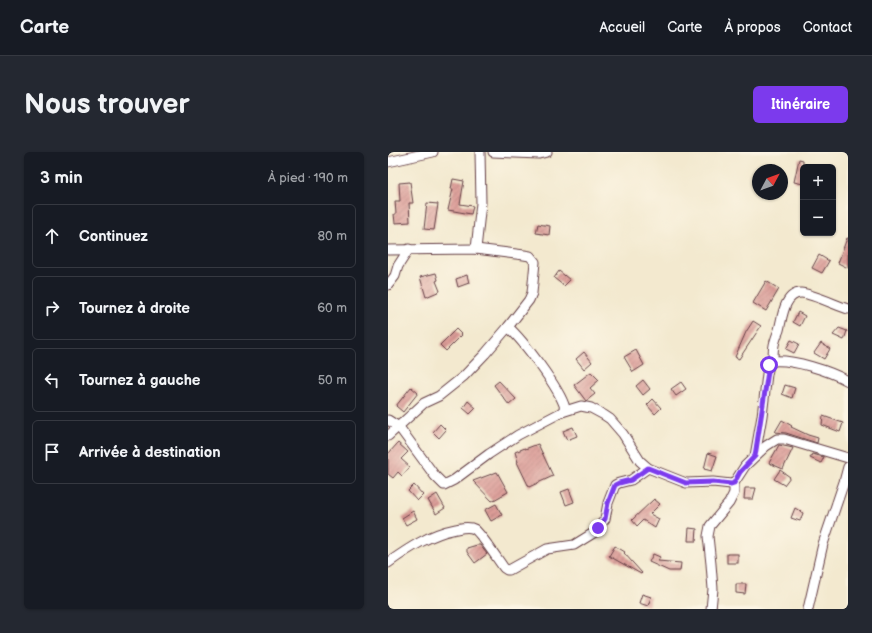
<!DOCTYPE html>
<html lang="fr">
<meta charset="utf-8">
<style>
:root{--surface:#171b24;--page:#242831;--text:#f1f3f6;--muted:#9ea1a6;--line:#363941;--accent:#7c3aed}
body{margin:0;font-family:"Balsamiq Sans",sans-serif;background:var(--page);color:var(--text)}
.controls{position:absolute;right:12px;top:12px;display:grid;overflow:hidden;border-radius:6px;box-shadow:0 1px 3px #0004}
.controls button{width:36px;height:36px;display:grid;place-items:center;padding:0;border:0;border-bottom:1px solid var(--line);background:var(--surface);color:var(--text);font:20px sans-serif}
.compass{position:absolute;left:364px;top:12px;width:36px;height:36px;border-radius:50%;background:var(--surface);box-shadow:0 1px 3px #0004;rotate:49deg}
.stop{position:absolute;width:12px;height:12px;margin:-9px;border:3px solid #7c3aed;border-radius:50%;background:#fff}
.stop.end{background:#7c3aed;border-color:#fff;box-shadow:0 1px 4px #0008}
.list{margin:0;padding:0;list-style:none}
h2{display:flex;justify-content:space-between;align-items:center;height:52px;margin:0;padding:0 16px;font-size:17px}
h2 small{font-size:13px;font-weight:400;color:var(--muted)}
.list li{display:grid;grid-template-columns:26px 1fr auto;gap:12px;align-items:center;box-sizing:border-box;height:64px;margin:0 8px 8px;padding:0 8px;border:1px solid var(--line);border-radius:6px}
.list b{display:block;font-size:15px;white-space:nowrap}
.list em{font-size:13px;font-style:normal;color:var(--muted)}
.icon{flex:none;width:22px;height:22px;fill:none;stroke:currentColor;stroke-width:2;stroke-linecap:round;stroke-linejoin:round}
.map{position:relative;flex:none;width:460px;height:457px;overflow:hidden;border-radius:6px}
header{display:flex;align-items:center;gap:24px;box-sizing:border-box;height:56px;padding:0 20px;background:var(--surface);border-bottom:1px solid var(--line)}
header strong{font-size:19px}
nav{display:flex;gap:22px;margin-inline-start:auto;font-size:14px}
.intro{display:flex;align-items:center;justify-content:space-between;box-sizing:border-box;height:96px;padding:0 24px}
h1{margin:0;font-size:28px}
.button{padding:10px 18px;border-radius:6px;background:var(--accent);color:#fff;font-size:14px;font-weight:700}
main{display:flex;gap:24px;padding:0 24px}
aside{flex:1;background:var(--surface);border-radius:6px;box-shadow:0 1px 3px #0004}
.map>svg:first-child{display:block}
</style>
<header>
<strong>Carte</strong>
<nav><a>Accueil</a><a>Carte</a><a>À propos</a><a>Contact</a></nav>
</header>
<div class="intro"><h1>Nous trouver</h1><a class="button">Itinéraire</a></div>
<main>
<aside>
<h2>3 min<small>À pied · 190 m</small></h2>
<ul class="list">
<li><svg class="icon" aria-label="ahead" viewBox="0 0 24 24"><path d="M12 20V5M6 11l6-6 6 6"/></svg><div><b>Continuez</b></div><em>80 m</em></li>
<li><svg class="icon" aria-label="right" viewBox="0 0 24 24"><path d="M7 20v-9h11M14 6l5 5-5 5"/></svg><div><b>Tournez à droite</b></div><em>60 m</em></li>
<li><svg class="icon" aria-label="left" viewBox="0 0 24 24"><path d="M17 20v-9H6M10 6l-5 5 5 5"/></svg><div><b>Tournez à gauche</b></div><em>50 m</em></li>
<li><svg class="icon" aria-label="arrive" viewBox="0 0 24 24"><path d="M6 21V4h12l-3 4 3 4H6"/></svg><div><b>Arrivée à destination</b></div></li>
</ul>
</aside>
<div class="map">
<svg width="460" height="457" viewBox="0 0 460 457">
<defs>
<pattern id="building-hatch" width="6" height="6" patternUnits="userSpaceOnUse"><rect width="6" height="6" fill="#db9c97"/><path d="M-1 1l2-2M0 6l6-6M5 7l2-2" fill="none" stroke="#b47f7b"/></pattern>
</defs>
<rect width="100%" height="100%" fill="#fcf5e5"/>
<filter id="ink" filterUnits="userSpaceOnUse"><feTurbulence type="fractalNoise" baseFrequency=".025" numOctaves="2"/><feDisplacementMap in="SourceGraphic" scale="8" xChannelSelector="R" yChannelSelector="G"/><feConvolveMatrix kernelMatrix="1 2 1 2 8 2 1 2 1" color-interpolation-filters="sRGB"/></filter>
<filter id="wash" filterUnits="userSpaceOnUse"><feTurbulence type="fractalNoise" baseFrequency=".012" numOctaves="4" result="noise"/><feDisplacementMap in="SourceGraphic" scale="16" xChannelSelector="R" yChannelSelector="G"/><feGaussianBlur stdDeviation="0.9" result="paint"/><feColorMatrix in="noise" values="0 0 0 0 0 0 0 0 0 0 0 0 0 0 0 0 0 1.4 0 .05"/><feComposite in="paint" operator="in"/></filter>
<g filter="url(#wash)">
<rect width="100%" height="100%" fill="#f3e9cf"/>
<g id="blocks">
<g fill="url(#building-hatch)">
<path d="M411,7L415,8V32L406,30Z"/>
<path d="M65,27L76,29L72,52L85,54L83,62L60,58L65,37H63Z"/>
<path d="M22,30L25,51H21L22,70L7,71L6,62H8L7,49H12L11,31Z"/>
<path d="M39,51L50,52L46,78L36,77Z"/>
<path d="M150,72L162,74L161,83L148,81Z"/>
<path d="M459,86H460V116L450,111Z"/>
<path d="M431,103L441,109L434,121L424,116Z"/>
<path d="M171,119L182,128L176,134L166,126Z"/>
<path d="M48,121L50,128L48,129L52,139L38,145L32,125Z"/>
<path d="M79,123L81,131L70,135L68,127Z"/>
<path d="M378,129L391,137L378,159L365,151Z"/>
<path d="M410,160L417,164L412,174L405,170Z"/>
<path d="M365,169L373,174L351,207L347,205L358,180Z"/>
<path d="M451,176L459,179L456,188L445,183Z"/>
<path d="M68,177L74,183L58,199L52,193Z"/>
<path d="M403,188L411,192L406,201L398,197Z"/>
<path d="M433,191L442,197L436,207L426,201Z"/>
<path d="M248,198L256,213L245,220L236,205Z"/>
<path d="M196,200L204,210L196,217L188,207Z"/>
<path d="M203,220L211,228L202,236L207,242L198,249L186,233Z"/>
<path d="M255,228L262,237L255,243L248,234Z"/>
<path d="M111,229L128,247L121,253L106,233Z"/>
<path d="M293,230L298,237L288,244L283,237Z"/>
<path d="M397,233L407,236L404,246L394,242Z"/>
<path d="M23,235L30,241L15,260L8,254Z"/>
<path d="M265,247L273,256L267,262L259,253Z"/>
<path d="M80,249L88,256L82,262L75,256Z"/>
<path d="M435,264L455,271L452,280L434,273Z"/>
<path d="M394,268L404,274L403,275L420,283L430,286L429,291L398,281L387,280Z"/>
<path d="M52,272L58,278L51,286L45,280Z"/>
<path d="M185,275L189,284L179,288L175,279Z"/>
<path d="M10,291L20,300L13,307L22,315L14,324L10,320L5,326L0,322V302Z"/>
<path d="M150,292L165,324L141,335L129,310H130L127,300L137,296V297Z"/>
<path d="M391,293L405,296L395,317L381,311Z"/>
<path d="M320,301L329,304L324,319L316,317Z"/>
<path d="M424,302L436,305L433,311L422,306Z"/>
<path d="M392,318L402,325L396,333L386,327Z"/>
<path d="M109,320L120,340L104,349L85,329Z"/>
<path d="M26,333L35,343L29,349L20,339Z"/>
<path d="M357,336H368L365,347H356Z"/>
<path d="M181,337L186,350L178,353L173,340Z"/>
<path d="M49,342L57,356L48,362L40,348Z"/>
<path d="M266,347L272,352L262,362L271,367L267,376L255,368L249,374L244,368Z"/>
<path d="M108,352L114,363L103,369L97,358Z"/>
<path d="M407,356L415,361L412,369L403,366Z"/>
<path d="M25,359L29,367L18,373L14,366Z"/>
<path d="M301,376L309,377L308,389H300Z"/>
<path d="M89,393H92L99,402L87,411L79,400V396Z"/>
<path d="M227,394L237,400L236,401L254,421L253,422L221,404Z"/>
<path d="M265,402L272,405L270,409L293,411L292,419H281L261,410Z"/>
<rect x="339" y="402" width="11" height="9"/>
<path d="M348,432H358L357,442L348,441Z"/>
<path d="M254,442L263,445L260,454L251,451Z"/>
</g>
</g>
</g>
<g filter="url(#ink)">
<use href="#blocks" fill-opacity="0" stroke="#633d44" stroke-width="1"/>
<g fill="none" stroke-linecap="round" stroke-linejoin="round">
<defs>
<g id="street">
<path d="M105,0L151,2L159,0"/>
<path d="M0,10L45,0"/>
<path d="M88,97L93,51L92,0"/>
<path d="M0,98L88,97L136,103L142,104L147,110L144,141L141,148L120,175L97,202L76,224L51,244L36,251L0,284"/>
<path d="M0,133L7,124L10,114L21,97"/>
<path d="M120,175C135,188 172,237 177,256L174,260"/>
<path d="M385,209C405,207 442,219 460,229"/>
<path d="M0,268L11,275L47,324L56,333L66,328L101,302L130,283L174,260L193,254L203,256L216,263L222,267L235,282L252,309L260,316L298,331L325,330L343,332L346,331"/>
<path d="M367,304L374,264L379,222L381,213L385,209C385,204 385,198 386,193C387,188 389,183 391,178C394,167 396,141 413,141C422,141 450,154 460,157"/>
<path d="M0,411C21,396 42,382 68,377C73,376 81,374 86,377C92,380 110,408 116,416L119,418H121L159,397L186,393L207,380L217,367L220,351L227,333L231,331L243,328L260,316"/>
<path d="M323,457L325,437L323,412L320,384L322,374L341,351L346,341V331L357,314L378,294L389,287H396L460,306"/>
<path d="M420,457L435,392L456,330L460,315"/>
</g>
</defs>
<use href="#street" stroke="#633d44" stroke-width="11"/>
<use href="#street" stroke="#fff" stroke-width="9"/>
</g>
</g>
<g fill="none" stroke-linecap="round" stroke-linejoin="round" filter="url(#ink)">
<path stroke="#7c3aed" stroke-width="5" d="M210,376L217,367L220,351L227,333L231,331L243,328L260,316L298,331L325,330L343,332L346,331L352,320L367,304L381,213"/>
</g>
</svg>
<div class="controls">
<button>+</button>
<button>−</button>
</div>
<svg class="compass" viewBox="-18 -18 36 36"><path d="M0-13l5 13h-10z" fill="#e53935"/><path d="M0 13l5-13h-10z" fill="#9ea1a6"/></svg>
<div class="stop" style="left:381px;top:213px"></div>
<div class="stop end" style="left:210px;top:376px"></div>
</div>
</main>
